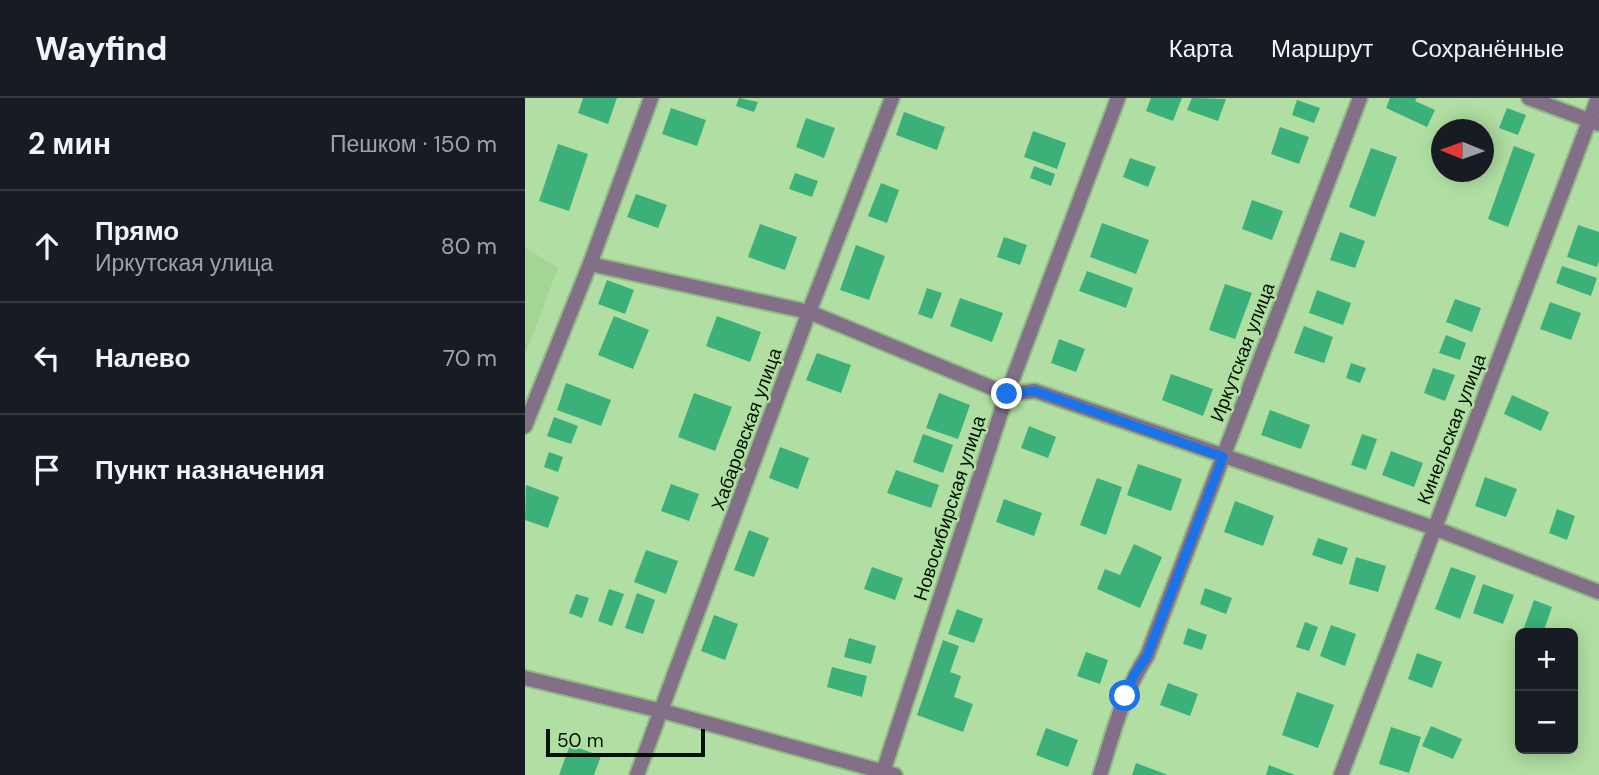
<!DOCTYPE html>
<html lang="ru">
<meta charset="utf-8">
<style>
:root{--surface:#171b24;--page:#20242c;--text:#f1f3f6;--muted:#9ea1a6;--line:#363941}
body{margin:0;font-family:"DM Sans",sans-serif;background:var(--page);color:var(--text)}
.controls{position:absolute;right:21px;bottom:21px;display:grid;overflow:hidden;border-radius:10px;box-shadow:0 4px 18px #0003}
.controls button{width:63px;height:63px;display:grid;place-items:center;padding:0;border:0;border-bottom:2px solid var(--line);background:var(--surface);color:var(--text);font:35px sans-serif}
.compass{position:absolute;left:906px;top:21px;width:63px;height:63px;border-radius:50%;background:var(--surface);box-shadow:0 4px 18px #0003;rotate:271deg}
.scale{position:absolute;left:21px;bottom:18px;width:159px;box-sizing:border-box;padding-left:7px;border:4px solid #021000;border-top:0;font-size:19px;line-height:24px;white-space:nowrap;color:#021000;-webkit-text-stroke:5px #b1dfa3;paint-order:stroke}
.stop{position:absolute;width:21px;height:21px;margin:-16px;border:5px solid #1a73e8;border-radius:50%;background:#fff}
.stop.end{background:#1a73e8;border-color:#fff;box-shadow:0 2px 7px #0008}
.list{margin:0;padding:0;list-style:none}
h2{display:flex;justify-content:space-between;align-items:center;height:91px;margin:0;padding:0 28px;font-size:30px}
h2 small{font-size:23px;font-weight:400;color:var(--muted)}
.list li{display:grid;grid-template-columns:46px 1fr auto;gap:21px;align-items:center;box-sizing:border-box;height:112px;padding:0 28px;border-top:2px solid var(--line)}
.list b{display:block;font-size:26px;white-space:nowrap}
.list p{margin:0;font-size:23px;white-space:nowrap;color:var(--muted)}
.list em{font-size:23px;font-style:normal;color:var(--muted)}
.icon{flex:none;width:38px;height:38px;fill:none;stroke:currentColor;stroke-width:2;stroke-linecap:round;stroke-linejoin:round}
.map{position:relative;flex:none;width:1074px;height:677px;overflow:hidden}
header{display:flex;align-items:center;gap:42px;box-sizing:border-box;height:98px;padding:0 35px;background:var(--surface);border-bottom:2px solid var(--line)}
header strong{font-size:33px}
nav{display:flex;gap:38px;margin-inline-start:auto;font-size:24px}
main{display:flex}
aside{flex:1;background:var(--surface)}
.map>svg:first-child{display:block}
</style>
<header>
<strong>Wayfind</strong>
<nav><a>Карта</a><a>Маршрут</a><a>Сохранённые</a></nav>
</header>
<main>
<aside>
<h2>2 мин<small>Пешком · 150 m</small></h2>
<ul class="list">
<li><svg class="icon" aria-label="ahead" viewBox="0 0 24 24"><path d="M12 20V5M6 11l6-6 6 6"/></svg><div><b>Прямо</b><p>Иркутская улица</p></div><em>80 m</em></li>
<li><svg class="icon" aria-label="left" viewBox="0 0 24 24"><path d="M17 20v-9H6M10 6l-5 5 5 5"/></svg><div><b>Налево</b></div><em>70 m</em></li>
<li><svg class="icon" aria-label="arrive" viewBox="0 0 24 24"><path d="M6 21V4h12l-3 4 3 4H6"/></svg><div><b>Пункт назначения</b></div></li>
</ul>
</aside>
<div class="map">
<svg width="1074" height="677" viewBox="0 0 1074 677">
<rect width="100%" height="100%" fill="#b1dfa3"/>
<path fill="#a3d693" d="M0,149L33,170L0,257Z"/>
<g fill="#3bb179">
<path d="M58,0H92L83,26L53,15Z"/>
<path d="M214,0L233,4L229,14L211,8Z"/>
<path d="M626,0H657L648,23L621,13Z"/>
<path d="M667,0L701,1L693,23L662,12Z"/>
<path d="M865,0H892L890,3L910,12L902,29L861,10Z"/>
<path d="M772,2L795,10L789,25L767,17Z"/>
<path d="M146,10L181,22L172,48L137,36Z"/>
<path d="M982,10L1001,17L993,37L974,30Z"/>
<path d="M379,14L420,29L412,52L371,37Z"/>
<path d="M281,20L310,30L299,60L271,49Z"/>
<path d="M755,29L784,39L774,66L746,56Z"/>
<path d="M508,33L541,45L532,71L499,59Z"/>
<path d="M33,46L63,56L44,113L14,103Z"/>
<path d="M989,48L1010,56L983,129L963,121Z"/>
<path d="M846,50L872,59L850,119L824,109Z"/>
<path d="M605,60L631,69L623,89L598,79Z"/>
<path d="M509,68L530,76L526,88L505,80Z"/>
<path d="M270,75L293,83L287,99L264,91Z"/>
<path d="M356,85L374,92L362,125L343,118Z"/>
<path d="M111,96L142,107L133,130L102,119Z"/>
<path d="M727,102L758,113L747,142L717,131Z"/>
<path d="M577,125L624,142L611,176L565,159Z"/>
<path d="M235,126L272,139L260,172L223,159Z"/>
<path d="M1053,127L1074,134V163L1072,169L1042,159Z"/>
<path d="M815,134L840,143L830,170L805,162Z"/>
<path d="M479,139L502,147L495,167L472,159Z"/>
<path d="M331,147L360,158L344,202L315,192Z"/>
<path d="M1037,168L1072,180L1066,198L1031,185Z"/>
<path d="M562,173L608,190L601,210L554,193Z"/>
<path d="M82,182L109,192L100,216L73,206Z"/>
<path d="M700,186L727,195L710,241L684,232Z"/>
<path d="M402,190L417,195L407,221L393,216Z"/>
<path d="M792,192L826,205L818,227L784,215Z"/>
<path d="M435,200L478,215L467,244L425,228Z"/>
<path d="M930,201L956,210L947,234L921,224Z"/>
<path d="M1025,204L1056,215L1046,242L1015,231Z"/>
<path d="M89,218L124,232L108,271L73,257Z"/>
<path d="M192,218L236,234L225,264L181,248Z"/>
<path d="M779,228L808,239L799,265L769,255Z"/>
<path d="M921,237L941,245L935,262L914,255Z"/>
<path d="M534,241L560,251L551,274L526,265Z"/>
<path d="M292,255L326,267L316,295L281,282Z"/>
<path d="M826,265L841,270L835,285L821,280Z"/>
<path d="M908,270L930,277L920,303L899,295Z"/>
<path d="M646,276L688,291L678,318L637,302Z"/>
<path d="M41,285L86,302L76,328L32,312Z"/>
<path d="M169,295L207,309L190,353L153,339Z"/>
<path d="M414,295L445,307L433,341L401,330Z"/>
<path d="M987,297L1024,314L1016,333L979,316Z"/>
<path d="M745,312L785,327L776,351L736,337Z"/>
<path d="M29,319L53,328L46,346L22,338Z"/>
<path d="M504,328L531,339L523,360L496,350Z"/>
<path d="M398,336L428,347L418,375L388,364Z"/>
<path d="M837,336L852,341L841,372L826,367Z"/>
<path d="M255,349L284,360L273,391L244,380Z"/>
<path d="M866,353L898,365L889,389L857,377Z"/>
<path d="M24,354L38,359L33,374L19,369Z"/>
<path d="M613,366L657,381L646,413L602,397Z"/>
<path d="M371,372L414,387L406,410L362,395Z"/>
<path d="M960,379L992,391L981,419L950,408Z"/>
<path d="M572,380L597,389L581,437L555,427Z"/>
<path d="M146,386L174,396L164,423L136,413Z"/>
<path d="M1,387L34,399L23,430L0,422Z"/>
<path d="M479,401L517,415L509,438L471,424Z"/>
<path d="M710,403L749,418L738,448L699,434Z"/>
<path d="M1032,411L1050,418L1042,442L1024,435Z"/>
<path d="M224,432L244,440L229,479L209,472Z"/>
<path d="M793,440L823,450L817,467L787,457Z"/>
<path d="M609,446L637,459L615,510L572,491L580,471L595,477Z"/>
<path d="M121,452L153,463L141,496L109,484Z"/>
<path d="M831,459L861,468L853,494L824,486Z"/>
<path d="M347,469L378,480L370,502L339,491Z"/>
<path d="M926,469L951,478L935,521L910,511Z"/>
<path d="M958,486L989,497L978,526L948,515Z"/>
<path d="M680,490L707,500L701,516L675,506Z"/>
<path d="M84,491L99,496L87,528L73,523Z"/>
<path d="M112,495L130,502L118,536L100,530Z"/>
<path d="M51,496L64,500L57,520L44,515Z"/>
<path d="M1009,502L1027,509L1018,535H997Z"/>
<path d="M432,511L458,521L449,545L423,536Z"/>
<path d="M189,517L213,526L200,562L176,553Z"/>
<path d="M780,524L793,529L784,553L771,549Z"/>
<path d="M806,527L831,536L820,568L795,558Z"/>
<path d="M663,530L682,537L677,552L658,546Z"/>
<path d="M324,540L351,548L346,566L319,559Z"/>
<path d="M418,542L434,548L425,574L436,578L429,599L448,606L438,634L392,617Z"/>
<path d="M561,554L583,562L575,586L552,578Z"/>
<path d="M892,555L917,564L907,590L883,581Z"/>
<path d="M307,569L342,578L337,599L302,589Z"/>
<path d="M643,585L673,596L665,618L635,607Z"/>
<path d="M772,594L809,607L793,650L757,637Z"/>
<path d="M906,628L937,641L928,661L897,648Z"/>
<path d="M866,629L896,639L884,675L854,666Z"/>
<path d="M521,630L553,642L543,669L511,657Z"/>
<path d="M45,647L76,658L69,677H34Z"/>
<path d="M611,665L643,677H607Z"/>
<path d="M744,667L770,677H741Z"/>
</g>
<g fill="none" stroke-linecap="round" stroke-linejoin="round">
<defs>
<g id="minor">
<path d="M1004,0L1074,26"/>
<path d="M65,166L284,214L482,296L510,293L909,430L1074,494"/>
<path d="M0,328L65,166L126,0"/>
<path d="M0,580L137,613L370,677"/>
<path d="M112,677L284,214L367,0"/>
<path d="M357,677L482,296L593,0"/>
<path d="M575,677C588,636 598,594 622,558L835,0"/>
<path d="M816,677L1073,0"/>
</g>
</defs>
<use href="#minor" stroke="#92ba86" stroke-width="18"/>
<use href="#minor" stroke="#837088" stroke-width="14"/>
</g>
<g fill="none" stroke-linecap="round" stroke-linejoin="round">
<path stroke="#1a73e8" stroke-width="9" d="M482,296L510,293L698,359L622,558L609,577L600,598"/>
</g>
<g text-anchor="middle" stroke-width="5" stroke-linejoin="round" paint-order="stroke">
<g font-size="19" fill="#021000" stroke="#b1dfa3">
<text transform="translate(717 254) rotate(-69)" y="7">Иркутская улица</text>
<text transform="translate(221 331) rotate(-70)" y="7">Хабаровская улица</text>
<text transform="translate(926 331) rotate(-69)" y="7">Кинельская улица</text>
<text transform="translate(424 410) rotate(-72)" y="7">Новосибирская улица</text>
</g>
</g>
</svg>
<div class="controls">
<button>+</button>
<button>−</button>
</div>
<svg class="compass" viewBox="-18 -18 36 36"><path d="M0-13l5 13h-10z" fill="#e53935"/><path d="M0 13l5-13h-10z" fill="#9ea1a6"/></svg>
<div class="scale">50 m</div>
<div class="stop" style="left:600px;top:598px"></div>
<div class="stop end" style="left:482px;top:296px"></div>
</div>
</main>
